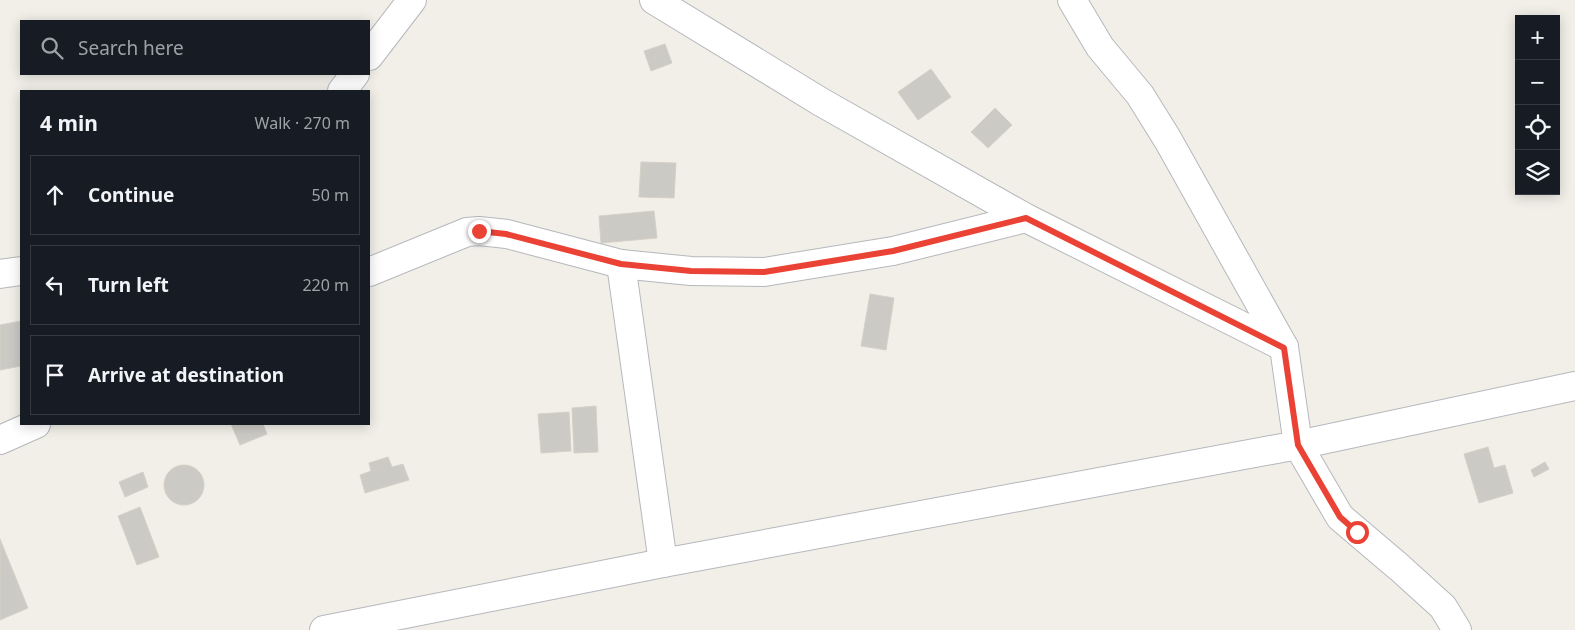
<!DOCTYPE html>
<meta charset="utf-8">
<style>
:root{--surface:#171b24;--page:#20242c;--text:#f1f3f6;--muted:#9ea1a6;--line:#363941}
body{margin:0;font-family:"Noto Sans",sans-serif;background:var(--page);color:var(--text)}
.controls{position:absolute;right:15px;top:15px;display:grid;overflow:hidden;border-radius:0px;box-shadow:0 2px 12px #0003}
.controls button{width:45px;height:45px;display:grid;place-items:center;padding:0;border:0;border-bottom:1px solid var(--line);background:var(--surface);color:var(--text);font:25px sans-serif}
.stop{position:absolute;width:15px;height:15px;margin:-11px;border:4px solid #ea4335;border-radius:50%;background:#fff}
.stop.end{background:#ea4335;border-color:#fff;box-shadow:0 1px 5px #0008}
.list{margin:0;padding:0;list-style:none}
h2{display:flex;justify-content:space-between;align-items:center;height:65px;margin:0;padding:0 20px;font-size:21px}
h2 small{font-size:16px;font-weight:400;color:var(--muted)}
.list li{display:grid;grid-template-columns:32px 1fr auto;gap:15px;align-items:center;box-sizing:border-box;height:80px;margin:0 10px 10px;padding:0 10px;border:1px solid var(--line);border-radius:0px}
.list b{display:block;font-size:19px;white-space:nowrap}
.list em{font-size:16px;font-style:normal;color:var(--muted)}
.icon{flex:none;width:28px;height:28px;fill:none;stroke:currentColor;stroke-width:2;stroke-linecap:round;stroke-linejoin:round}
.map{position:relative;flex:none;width:1575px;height:630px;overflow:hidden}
.search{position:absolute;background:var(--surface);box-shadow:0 2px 12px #0003;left:20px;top:20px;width:350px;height:55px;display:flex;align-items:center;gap:12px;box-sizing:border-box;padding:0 18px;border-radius:0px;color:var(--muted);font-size:19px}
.panel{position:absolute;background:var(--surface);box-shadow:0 2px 12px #0003;left:20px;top:90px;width:350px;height:335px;border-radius:0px}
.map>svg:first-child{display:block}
</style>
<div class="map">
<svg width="1575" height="630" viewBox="0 0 1575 630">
<rect width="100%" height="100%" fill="#f1efe8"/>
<g fill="#cccac5" stroke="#d6d1c6">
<path d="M665,44L672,63L651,71L644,51Z"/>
<path d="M931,69L951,97L918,120L898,92Z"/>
<path d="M995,108L1012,125L988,148L971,132Z"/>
<path d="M641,162L676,163L674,198L639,197Z"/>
<path d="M654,211L657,238L601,243L599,216Z"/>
<path d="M870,294L894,298L886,350L861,346Z"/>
<path d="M21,321V366L0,370V325Z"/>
<path d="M596,406L598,452L574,453L572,408Z"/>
<path d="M569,412L571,451L541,453L538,414Z"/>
<path d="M231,424H263L267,434L240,445Z"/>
<path d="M1488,447L1494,468L1505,465L1513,493L1479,503L1464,454Z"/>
<path d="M388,457L392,467L403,464L409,480L365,493L360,475L371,471L369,463Z"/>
<path d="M1545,462L1549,469L1534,477L1531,470Z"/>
<circle cx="184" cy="485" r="20"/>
<path d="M143,472L148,487L125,497L119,482Z"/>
<path d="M140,507L159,557L137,565L118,516Z"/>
<path d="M0,539L28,608L0,620Z"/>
</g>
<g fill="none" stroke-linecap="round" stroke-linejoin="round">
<defs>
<g id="minor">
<path d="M654,0L821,102L1026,218L1284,347"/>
<path d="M1072,0L1100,47L1140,95L1168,140L1284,347L1298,445L1340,517L1400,568L1443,607L1457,630"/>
<path d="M369,56L412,0"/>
<path d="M342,91L355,74"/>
<path d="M621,264L663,563"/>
<path d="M369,272L467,232L479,231L507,234L621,264L691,271L764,272L893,251L1026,218"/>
<path d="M0,274L21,271"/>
<path d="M0,440L36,424"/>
<path d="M324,630L663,563L1298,445L1575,386"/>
</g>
</defs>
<use href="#minor" stroke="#b5b8bc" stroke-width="30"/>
<use href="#minor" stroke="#fff" stroke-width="28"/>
</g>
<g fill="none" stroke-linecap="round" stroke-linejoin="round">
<path stroke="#ea4335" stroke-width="6" d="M479,231L506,234L621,264L691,271L764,272L893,251L1026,218L1284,348L1298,445L1340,517L1357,532"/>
</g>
</svg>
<div class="controls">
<button>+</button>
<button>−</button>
<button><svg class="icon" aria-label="locate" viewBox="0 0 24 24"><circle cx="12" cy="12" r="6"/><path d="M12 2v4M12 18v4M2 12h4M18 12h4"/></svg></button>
<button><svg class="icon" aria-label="layers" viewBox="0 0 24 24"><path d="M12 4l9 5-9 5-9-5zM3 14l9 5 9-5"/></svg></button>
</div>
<div class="stop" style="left:1357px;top:532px"></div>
<div class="stop end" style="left:479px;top:231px"></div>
<div class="search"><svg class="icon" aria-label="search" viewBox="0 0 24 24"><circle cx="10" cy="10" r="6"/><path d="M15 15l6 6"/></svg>Search here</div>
<section class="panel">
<h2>4 min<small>Walk · 270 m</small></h2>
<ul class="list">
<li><svg class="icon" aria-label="ahead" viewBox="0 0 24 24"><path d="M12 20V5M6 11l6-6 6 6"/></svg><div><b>Continue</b></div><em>50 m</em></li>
<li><svg class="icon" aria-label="left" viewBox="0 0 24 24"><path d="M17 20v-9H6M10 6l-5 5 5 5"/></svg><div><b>Turn left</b></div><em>220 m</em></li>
<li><svg class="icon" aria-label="arrive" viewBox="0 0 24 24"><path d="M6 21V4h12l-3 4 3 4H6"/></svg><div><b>Arrive at destination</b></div></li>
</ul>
</section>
</div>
